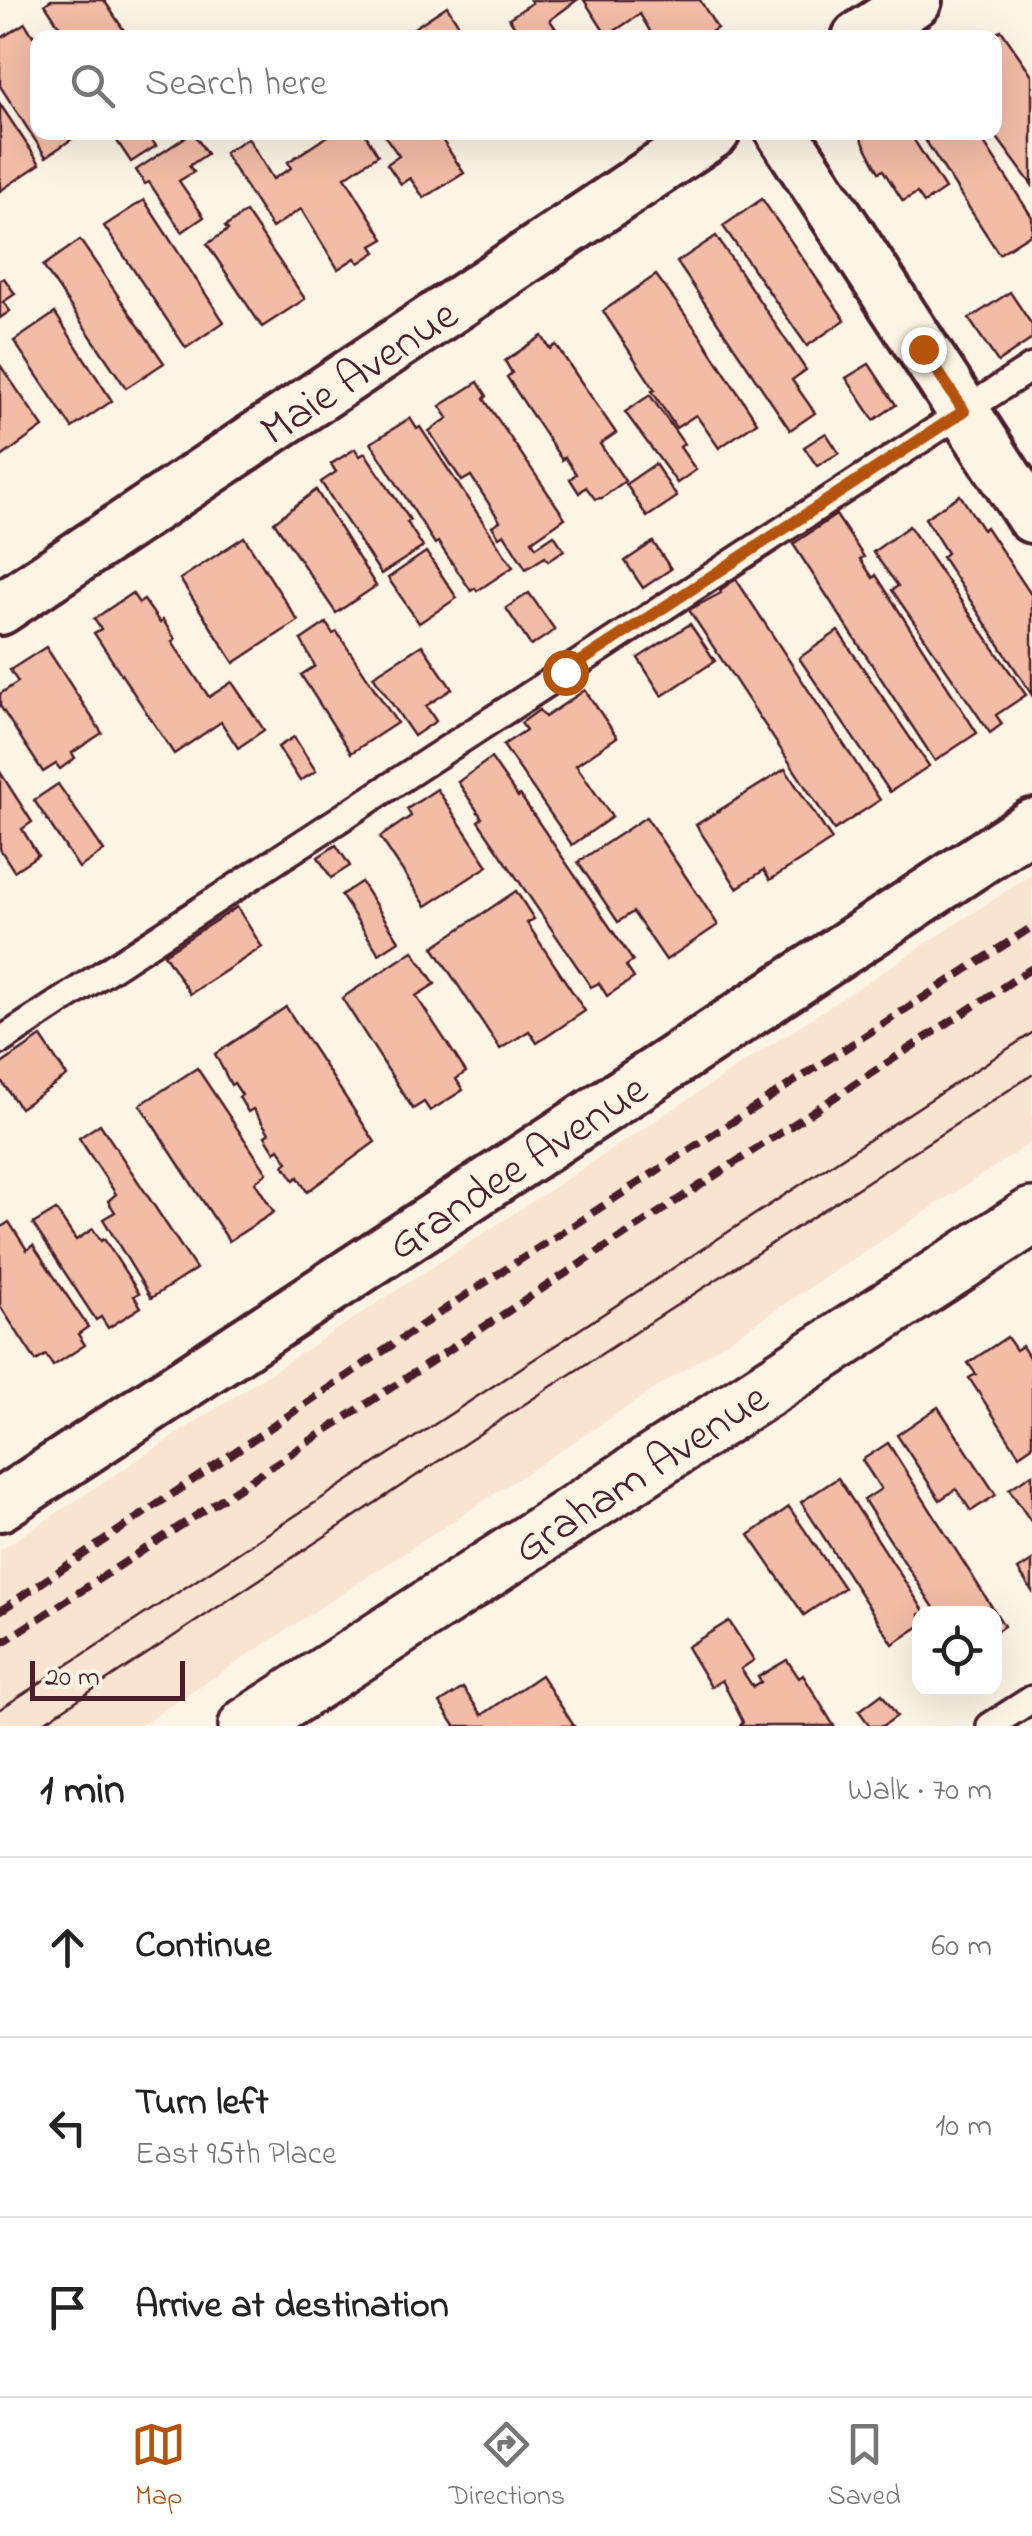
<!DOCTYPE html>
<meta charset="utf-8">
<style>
:root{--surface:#fff;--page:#f6f6f6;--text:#222;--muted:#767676;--line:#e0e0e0;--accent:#b45309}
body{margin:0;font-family:"Indie Flower",sans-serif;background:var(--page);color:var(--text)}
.controls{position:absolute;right:30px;bottom:30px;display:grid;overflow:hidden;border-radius:20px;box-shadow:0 10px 40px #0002}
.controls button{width:90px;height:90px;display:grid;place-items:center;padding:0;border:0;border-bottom:2px solid var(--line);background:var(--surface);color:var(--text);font:50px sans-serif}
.scale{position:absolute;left:30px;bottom:25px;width:155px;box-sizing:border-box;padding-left:10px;border:5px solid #4a1f2b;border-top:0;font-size:28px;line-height:35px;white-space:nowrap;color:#4a1f2b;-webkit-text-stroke:8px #fcf5e5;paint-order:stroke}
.stop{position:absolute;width:30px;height:30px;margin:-22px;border:8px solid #b45309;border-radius:50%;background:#fff}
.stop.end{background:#b45309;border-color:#fff;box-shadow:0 2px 10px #0008}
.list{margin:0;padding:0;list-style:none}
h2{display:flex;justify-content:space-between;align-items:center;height:130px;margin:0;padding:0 40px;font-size:42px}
h2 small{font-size:32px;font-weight:400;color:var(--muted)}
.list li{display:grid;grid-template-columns:65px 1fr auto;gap:30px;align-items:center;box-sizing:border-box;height:180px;padding:0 40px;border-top:2px solid var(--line)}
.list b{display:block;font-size:38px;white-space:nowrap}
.list p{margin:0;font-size:32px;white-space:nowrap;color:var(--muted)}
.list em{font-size:32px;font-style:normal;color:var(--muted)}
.icon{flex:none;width:55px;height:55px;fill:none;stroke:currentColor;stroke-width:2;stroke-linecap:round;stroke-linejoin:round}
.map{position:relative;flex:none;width:1032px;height:1726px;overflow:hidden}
.search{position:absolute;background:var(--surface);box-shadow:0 10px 40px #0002;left:30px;right:30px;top:30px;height:110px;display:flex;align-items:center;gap:25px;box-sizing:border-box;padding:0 35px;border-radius:20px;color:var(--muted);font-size:38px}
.sheet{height:670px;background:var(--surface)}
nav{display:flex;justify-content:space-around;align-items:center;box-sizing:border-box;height:140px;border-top:2px solid var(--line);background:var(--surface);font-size:28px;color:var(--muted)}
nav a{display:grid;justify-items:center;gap:5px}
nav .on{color:var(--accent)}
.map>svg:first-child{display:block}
</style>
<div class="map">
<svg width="1032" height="1726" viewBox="0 0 1032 1726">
<rect width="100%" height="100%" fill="#fcf5e5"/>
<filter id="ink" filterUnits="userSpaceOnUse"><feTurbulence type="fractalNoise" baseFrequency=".01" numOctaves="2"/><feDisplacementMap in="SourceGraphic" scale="20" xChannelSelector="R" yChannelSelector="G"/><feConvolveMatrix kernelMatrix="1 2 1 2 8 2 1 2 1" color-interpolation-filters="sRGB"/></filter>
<g filter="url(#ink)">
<path fill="#f9e4d2" d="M1032,874V1142L140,1726H0V1550Z"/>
<g fill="#f2bca6" stroke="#4a1f2b" stroke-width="2.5">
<path d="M51,0H104L129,38H67L45,4Z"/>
<path d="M530,0H577L550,20L562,38H500L515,27L509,18L532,3Z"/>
<path d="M584,0H700L717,28L702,38H654L640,14L607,36Z"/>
<path d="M447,6L467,38H411L408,32Z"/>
<path d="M25,23L33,36L38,33L42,38H38V132H82L46,157L0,86V39Z"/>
<path d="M1001,30L1032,75V185L993,132L994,38H990Z"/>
<path d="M0,104L40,164L0,191Z"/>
<path d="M111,132H146L156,146L131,162Z"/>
<path d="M193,132L207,154L189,166L194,172L179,181L204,217L182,232L149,182L145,184L136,170Z"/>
<path d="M334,132H364L378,155L345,177L384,239L372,246L376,252L359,263L355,258L338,269L301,209L272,228L224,153L248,138L273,179L291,168L288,162Z"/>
<path d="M382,132H437L464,173L424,198L410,178L401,184L387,164L399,156Z"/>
<path d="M858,132H909L945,189L924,203L917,193L903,201L883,170L879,172Z"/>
<path d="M920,132H977L1032,217V233L999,254Z"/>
<path d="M762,199L845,320L807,346L723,226Z"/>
<path d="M144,200L224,322L186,348L104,226Z"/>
<path d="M246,212L305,299L262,327L207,244L228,230L225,227Z"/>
<path d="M716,236L806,370L792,380L815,413L790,430L677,262Z"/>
<path d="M80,240L164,363L126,388L43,266Z"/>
<path d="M656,275L700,335L757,422L719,448L696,415L676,428L652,391L655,390L603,311Z"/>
<path d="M4,278L15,294L3,302L10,311L0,318V280Z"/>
<path d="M1010,292L1032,325V339L998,362L969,319Z"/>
<path d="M55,313L112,401L72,428L14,341Z"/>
<path d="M542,336L550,349L556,345L616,433L600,444L625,481L602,498L595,499L586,487L579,493L570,479L576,474L565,457L562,460L507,377L512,373L505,361Z"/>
<path d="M869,364L896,405L874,420L846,378Z"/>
<path d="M0,365L43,427L0,458Z"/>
<path d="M478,382L487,396L484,399L565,518L532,541L536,547L554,535L564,550L548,561L545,557L526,569L504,534L499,537L492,526L500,521L471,476L462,481L429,431L448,418L440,406Z"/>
<path d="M650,395L684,444L680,447L696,470L677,483L625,412Z"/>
<path d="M410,418L417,429L420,427L513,567L477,591L475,588L471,591L438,542L435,544L371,443Z"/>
<path d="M826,433L839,453L817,466L804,447Z"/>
<path d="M355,449L360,456L365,453L410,520L407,522L423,547L381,574L321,482L336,472L331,464Z"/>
<path d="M655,464L677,497L647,517L626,484Z"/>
<path d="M316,490L376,586L336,613L274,522Z"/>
<path d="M960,495L983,530L986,527L1032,596V695L942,557L947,553L925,518Z"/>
<path d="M836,515L864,557L860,559L873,578L876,575L977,733L935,761L793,544Z"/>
<path d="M909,526L1026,695L996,715L1002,724L990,733L892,590L898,586L873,552Z"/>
<path d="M244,537L298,621L234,663L180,579Z"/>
<path d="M653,542L671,569L643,588L625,561Z"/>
<path d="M426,552L457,598L419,623L388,578Z"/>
<path d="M736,579L880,800L834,830L689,610L721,593L720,590Z"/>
<path d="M132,593L139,603L144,600L160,623L163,620L175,639L172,642L209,697L232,682L264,730L238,748L221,722L174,754L94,633L101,629L94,619Z"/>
<path d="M529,593L555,630L531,646L506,608Z"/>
<path d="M326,623L333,634L337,632L397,723L351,753L301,675L315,666L301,640Z"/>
<path d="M690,624L715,661L662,696L638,658Z"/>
<path d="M838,631L929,766L890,792L799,658Z"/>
<path d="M422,645L452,689L426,706L436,721L414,736L373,676Z"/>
<path d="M46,647L102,733L72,753L75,758L60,769L56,764L43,772L0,706V694L18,682L10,670Z"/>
<path d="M585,690L617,737L576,765L612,817L572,845L503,745L526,730L521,723L539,710L545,717Z"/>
<path d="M294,737L316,771L300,781L278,747Z"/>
<path d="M491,758L518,797L520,795L633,961L626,966L634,978L607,996L599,983L591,987L478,821L482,818L458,782Z"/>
<path d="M785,769L832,840L770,880L764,870L737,888L696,825Z"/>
<path d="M0,772L32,822L22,829L38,855L14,871L0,849Z"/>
<path d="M58,784L104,851L79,868L34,800Z"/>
<path d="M437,789L488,866L426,906L380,837L411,816L407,809Z"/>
<path d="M646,817L718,925L666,960L633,912L618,922L578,862Z"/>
<path d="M336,845L350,866L331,878L318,857Z"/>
<path d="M361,882L399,941L379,954L341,895Z"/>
<path d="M516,891L534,919L527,923L585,1011L537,1043L529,1031L500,1049L433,947Z"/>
<path d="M237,907L262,947L190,994L164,954Z"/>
<path d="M413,951L435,984L416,996L466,1072L456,1079L463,1090L430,1111L424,1102L413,1109L342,998Z"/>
<path d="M286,1007L375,1142L307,1192L298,1177L294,1180L284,1165L288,1162L279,1149L275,1152L265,1136L269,1133L253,1109L248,1112L239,1097L242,1095L234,1083L231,1085L215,1054Z"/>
<path d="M41,1037L67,1076L20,1108L0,1079V1065Z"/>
<path d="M197,1068L267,1173L255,1182L274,1212L229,1241L140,1105Z"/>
<path d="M100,1124L196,1269L151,1298L103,1219L115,1212L108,1201L116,1194L79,1138Z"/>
<path d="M56,1210L76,1240L93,1229L101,1241L104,1239L139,1293L134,1296L141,1307L108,1328L101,1317L96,1320L33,1224Z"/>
<path d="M9,1222L27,1250L33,1245L88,1327L78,1334L85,1345L53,1366L46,1355L36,1361L0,1306V1228Z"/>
<path d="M1007,1337L1016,1350L1022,1346L1032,1362V1446L1019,1455L969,1378L976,1374L968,1363Z"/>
<path d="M938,1407L996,1495L971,1511L956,1489L940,1500L897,1435Z"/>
<path d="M888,1443L1004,1626L994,1633V1614H938L864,1500L881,1489L862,1460Z"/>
<path d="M1032,1474V1523L1009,1489Z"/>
<path d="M838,1478L926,1614H920V1626L893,1644L801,1502Z"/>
<path d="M789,1507L844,1588L804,1615L749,1535Z"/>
<path d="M1032,1561V1591L1018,1570Z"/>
<path d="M729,1621L754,1660L741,1669L753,1687L761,1682L758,1677L787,1660L799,1678L803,1675L834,1726H740L743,1722L722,1680L711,1687L687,1647Z"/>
<path d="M541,1675L574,1726H455L440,1703L463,1688L482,1715Z"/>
<path d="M882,1694L897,1716L883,1726H870L859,1711Z"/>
</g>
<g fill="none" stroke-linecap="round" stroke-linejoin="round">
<defs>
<g id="service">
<path d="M0,1041L1032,367"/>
<path d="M990,1726L1032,1699"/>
</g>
<g id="minor">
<path d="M858,38L916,0"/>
<path d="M782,132L1032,517"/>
<path id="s1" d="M0,609L714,132"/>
<path id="s2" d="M0,1505L1032,825"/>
</g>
<g id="tertiary">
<path id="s3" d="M247,1726L1032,1216"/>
</g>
</defs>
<use href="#service" stroke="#4a1f2b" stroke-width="32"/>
<use href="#minor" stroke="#4a1f2b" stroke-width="58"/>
<use href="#tertiary" stroke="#4a1f2b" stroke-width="62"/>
<use href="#service" stroke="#fcf5e5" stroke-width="25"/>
<use href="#minor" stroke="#fcf5e5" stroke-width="50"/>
<use href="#tertiary" stroke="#fcf5e5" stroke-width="55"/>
<g stroke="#4a1f2b" stroke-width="2.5">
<path d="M0,1709L1032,1033"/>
<path d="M38,1726L549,1388L1032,1075"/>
</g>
<g stroke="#4a1f2b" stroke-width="8" stroke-dasharray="15 8" stroke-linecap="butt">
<path d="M0,1611L466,1295L1032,927"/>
<path d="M0,1644L1032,968"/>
</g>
</g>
</g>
<g fill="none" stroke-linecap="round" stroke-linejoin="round" filter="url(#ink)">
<path stroke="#b45309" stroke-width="12" d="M565,672L964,411L923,349"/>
</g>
<g text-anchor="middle" stroke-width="10" stroke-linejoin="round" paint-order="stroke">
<g font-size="45" fill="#4a1f2b" stroke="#fcf5e5">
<text dy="16" stroke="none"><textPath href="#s1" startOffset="430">Maie Avenue</textPath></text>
<text dy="16" stroke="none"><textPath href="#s2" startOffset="618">Grandee Avenue</textPath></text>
<text dy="16" stroke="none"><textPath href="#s3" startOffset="468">Graham Avenue</textPath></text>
</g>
</g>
</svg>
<div class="controls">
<button><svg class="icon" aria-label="locate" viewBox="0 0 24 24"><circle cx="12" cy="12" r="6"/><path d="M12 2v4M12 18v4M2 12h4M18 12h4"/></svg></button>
</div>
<div class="scale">20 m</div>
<div class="stop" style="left:565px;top:672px"></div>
<div class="stop end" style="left:923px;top:349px"></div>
<div class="search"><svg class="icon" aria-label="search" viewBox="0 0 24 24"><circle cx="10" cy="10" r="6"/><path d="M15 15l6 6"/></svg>Search here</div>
</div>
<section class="sheet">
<h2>1 min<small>Walk · 70 m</small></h2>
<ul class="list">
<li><svg class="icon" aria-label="ahead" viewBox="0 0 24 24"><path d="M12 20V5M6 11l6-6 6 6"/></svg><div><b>Continue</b></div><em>60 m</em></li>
<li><svg class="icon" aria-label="left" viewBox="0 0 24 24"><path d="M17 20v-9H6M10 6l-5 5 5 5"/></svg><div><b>Turn left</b><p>East 95th Place</p></div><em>10 m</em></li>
<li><svg class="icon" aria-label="arrive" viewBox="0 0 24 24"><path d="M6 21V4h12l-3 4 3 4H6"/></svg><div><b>Arrive at destination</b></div></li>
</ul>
</section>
<nav>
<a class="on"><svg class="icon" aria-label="map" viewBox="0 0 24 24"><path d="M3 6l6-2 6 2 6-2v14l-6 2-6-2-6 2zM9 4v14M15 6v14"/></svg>Map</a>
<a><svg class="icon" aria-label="directions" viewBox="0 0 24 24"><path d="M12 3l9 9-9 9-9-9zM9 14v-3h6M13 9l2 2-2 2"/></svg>Directions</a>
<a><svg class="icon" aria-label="saved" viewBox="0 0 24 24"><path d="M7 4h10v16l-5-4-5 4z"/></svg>Saved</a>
</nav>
